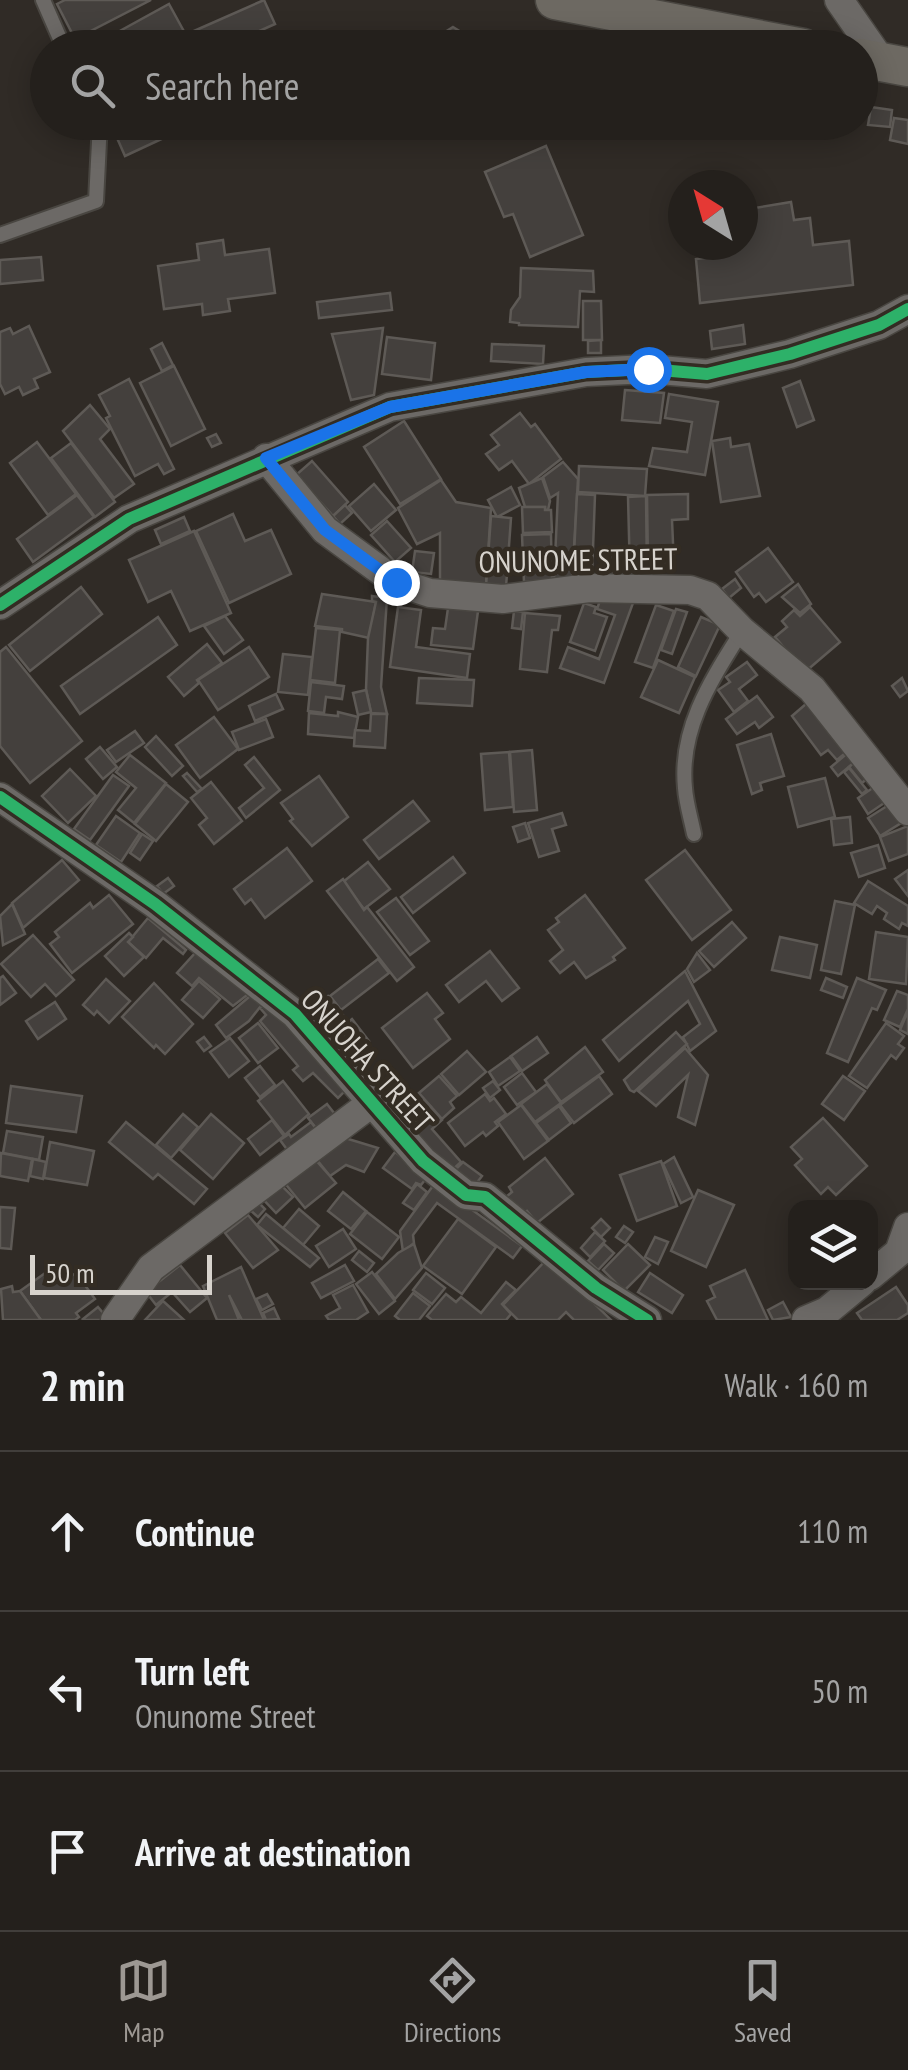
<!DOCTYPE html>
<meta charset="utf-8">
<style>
:root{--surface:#24201c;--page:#2c2825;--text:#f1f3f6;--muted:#a3a3a3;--line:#413e3b;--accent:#9d9893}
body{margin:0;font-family:"PT Sans Narrow",sans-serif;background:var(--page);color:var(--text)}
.controls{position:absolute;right:30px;bottom:30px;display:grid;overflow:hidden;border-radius:20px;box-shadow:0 5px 25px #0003}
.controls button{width:90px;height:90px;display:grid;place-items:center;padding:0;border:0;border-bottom:2px solid var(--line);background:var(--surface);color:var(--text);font:50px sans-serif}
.compass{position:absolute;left:668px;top:170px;width:90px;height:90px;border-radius:50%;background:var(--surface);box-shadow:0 5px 25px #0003;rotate:323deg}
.scale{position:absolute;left:30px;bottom:25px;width:182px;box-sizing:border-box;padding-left:10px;border:5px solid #d7d3cd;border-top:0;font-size:28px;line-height:35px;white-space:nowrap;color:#d7d3cd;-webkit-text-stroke:8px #332c23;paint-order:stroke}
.stop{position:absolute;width:30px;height:30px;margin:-22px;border:8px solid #1a73e8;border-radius:50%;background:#fff}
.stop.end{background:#1a73e8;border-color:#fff;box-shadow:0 2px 10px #0008}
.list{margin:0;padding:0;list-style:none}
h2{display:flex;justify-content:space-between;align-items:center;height:130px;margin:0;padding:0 40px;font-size:42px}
h2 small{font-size:32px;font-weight:400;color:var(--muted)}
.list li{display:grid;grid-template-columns:65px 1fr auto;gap:30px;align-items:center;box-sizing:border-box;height:160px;padding:0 40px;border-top:2px solid var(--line)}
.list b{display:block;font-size:38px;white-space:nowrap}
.list p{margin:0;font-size:32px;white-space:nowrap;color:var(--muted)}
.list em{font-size:32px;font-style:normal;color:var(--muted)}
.icon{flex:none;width:55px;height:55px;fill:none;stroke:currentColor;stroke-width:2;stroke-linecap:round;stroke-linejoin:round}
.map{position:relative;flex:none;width:908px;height:1320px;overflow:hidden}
.search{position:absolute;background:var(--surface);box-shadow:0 5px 25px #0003;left:30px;right:30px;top:30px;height:110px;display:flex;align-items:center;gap:25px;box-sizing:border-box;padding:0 35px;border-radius:55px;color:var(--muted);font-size:38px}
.sheet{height:610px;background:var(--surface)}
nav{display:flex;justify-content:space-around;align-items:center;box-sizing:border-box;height:140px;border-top:2px solid var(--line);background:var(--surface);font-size:28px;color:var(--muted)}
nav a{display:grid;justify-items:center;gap:5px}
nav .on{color:var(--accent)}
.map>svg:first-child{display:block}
</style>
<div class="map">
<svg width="908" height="1320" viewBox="0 0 908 1320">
<rect width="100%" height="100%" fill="#302b26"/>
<g fill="#44403d" stroke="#5e5a56" stroke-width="2.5">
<path d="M65,0H151L75,39L57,4Z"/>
<path d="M264,0L275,24L221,48H202L194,31Z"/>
<path d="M169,4L187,37L178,41L182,48H126L118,32Z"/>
<path d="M453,27L487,48H420Z"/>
<path d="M871,107L892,110L890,127L868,125Z"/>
<path d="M894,118L908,120V144L890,140Z"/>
<path d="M110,122H198L125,156Z"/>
<path d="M350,122H389L365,135L362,131L354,136L348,127Z"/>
<path d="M546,146L583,235L530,257L513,214L504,217L485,172Z"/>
<path d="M791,202L794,220L810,218L813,245L849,241L853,285L700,303L696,259L721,256L720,245H743V226L751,225L749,209Z"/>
<path d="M223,240L225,255L269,249L275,293L228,299L230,311L203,315L202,304L164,309L158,266L199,260L197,244Z"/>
<path d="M41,257L43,280L0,284V260Z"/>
<path d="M521,268L593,271L594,292L580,291L578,327L519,325V323L510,322L511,310L520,297Z"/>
<path d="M390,293L392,310L319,318L317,302Z"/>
<path d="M583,301H601L602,340H583Z"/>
<path d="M743,325L745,344L712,349L710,331Z"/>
<path d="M29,326L50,372L34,379L38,388L23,395L19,387L5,394L0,384V332L10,328L13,334Z"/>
<path d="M383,328L374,395L351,400L332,334Z"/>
<path d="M387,337L435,343L431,380L382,374Z"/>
<path d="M601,340V353H588V341Z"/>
<path d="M162,343L173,365L162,371L151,349Z"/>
<path d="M492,344L544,346L543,364L491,361Z"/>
<path d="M174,366L205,429L171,446L140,383Z"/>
<path d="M129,379L174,469L164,474L158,464L135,476L106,418L110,416L99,395Z"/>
<path d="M800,381L814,420L797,427L783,388Z"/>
<path d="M625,390L664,393L660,423L622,420Z"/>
<path d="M669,394L718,402L705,475L649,466L653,448L687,452L692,422L665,418Z"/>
<path d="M90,405L110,429L100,439L134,484L114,498L63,431Z"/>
<path d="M520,413L531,427L535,424L561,459L529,484L512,461L499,470L486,454L499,445L491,435Z"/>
<path d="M404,421L441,479L400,504L364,447Z"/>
<path d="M216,434L221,443L212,447L207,438Z"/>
<path d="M730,438L731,447L749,444L760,496L721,502L712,441Z"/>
<path d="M37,442L76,494L48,515L10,463Z"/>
<path d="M71,443L115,502L95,517L51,458Z"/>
<path d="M312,461L348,502L333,516L296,475Z"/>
<path d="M563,462L578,479L572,582L554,581L558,493L550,498L543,477Z"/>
<path d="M579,466L647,469L645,496L578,492Z"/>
<path d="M542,478L550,501L548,510H545V507H525L519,488Z"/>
<path d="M441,480L456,502L491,508L486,585L440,582V533L417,544L398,508Z"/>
<path d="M374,484L396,510L371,531L349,506Z"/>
<path d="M511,487L520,505L497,517L488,500Z"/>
<path d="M577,494L595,495L592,576L573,575Z"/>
<path d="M688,494V519L672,520L674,565L648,566L647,495Z"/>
<path d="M77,495L94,517L33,562L17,539Z"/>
<path d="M646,496L647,574L630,575L628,497Z"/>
<path d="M345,505L352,513L340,524L333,516Z"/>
<path d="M522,507H545V510H551L552,532L523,533Z"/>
<path d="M233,514L245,541L271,530L291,574L229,603L196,531Z"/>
<path d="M491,516L511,518L506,587L486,586Z"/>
<path d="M184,517L190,531L161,544L155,530Z"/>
<path d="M387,521L411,548L395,562L371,535Z"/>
<path d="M194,531L231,613L190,631L171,591L148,602L129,560Z"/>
<path d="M551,534L552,581L524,582L522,535Z"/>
<path d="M768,548L793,582L766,602L759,593L754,597L736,572Z"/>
<path d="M415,551L434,553L431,574L412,572Z"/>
<rect x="613" y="553" width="16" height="22"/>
<path d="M735,579L741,588L729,598L722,589Z"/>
<path d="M798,584L811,604L800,613L782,597Z"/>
<path d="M81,587L102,614L30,671L9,645Z"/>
<path d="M603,592L633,603L604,683L560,668L568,647L599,659L615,615L597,609Z"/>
<path d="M322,594L376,602L369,638L342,632V629L315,626Z"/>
<path d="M372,596L387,598L381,687L387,714L371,713L366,689L368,638L376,602L372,601Z"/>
<path d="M584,603L596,607L594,613L607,617L595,651L570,642Z"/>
<path d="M656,605L674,611L653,668L635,662Z"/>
<path d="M398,607L421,610L416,647L470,654L467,678L390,667Z"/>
<path d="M810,607L840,642L805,672L775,637L787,627L782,621L794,610L800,616Z"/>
<path d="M448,608L478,611L473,649L431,645L433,628L445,629Z"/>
<path d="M676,609L687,612L672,654L661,650Z"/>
<path d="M514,611L523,612L521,629L512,628Z"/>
<path d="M525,613L560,616L558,630H552L547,672L520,669Z"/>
<path d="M225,616L243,640L224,654L204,626Z"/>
<path d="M158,617L177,645L80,714L61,686Z"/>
<path d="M701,617L720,625L696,676L678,667Z"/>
<path d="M316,628L340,630L335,683L310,680Z"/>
<path d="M207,644L222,663L197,680L199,683L184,696L168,677Z"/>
<path d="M6,647L82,741L30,783L0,746V652Z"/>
<path d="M249,647L269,677L218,710L198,680Z"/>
<path d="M283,654L312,657L308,695L278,692Z"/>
<path d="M658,660L695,677L679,713L641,697Z"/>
<path d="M747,662L757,675L739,689L748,701L734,712L718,690L730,682L726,677Z"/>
<path d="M419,678L474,680L472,706L417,703Z"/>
<path d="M902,678L908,691L900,697L892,686Z"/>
<path d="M311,682L344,686L342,699L326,697L324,713L308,711Z"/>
<path d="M366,690L371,712L358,715L353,693Z"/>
<path d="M276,694L283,709L255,721L249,706Z"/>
<path d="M757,696L773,717L759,728L755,722L737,734L726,719Z"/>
<path d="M814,697L855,745L837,760L828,750L821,755L792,716Z"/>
<path d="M338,712L358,717L354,738L308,734L309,713L338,716Z"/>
<path d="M371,714H387L385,748L354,746L355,730L370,731Z"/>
<path d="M214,717L238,749L200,778L176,745Z"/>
<path d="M266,719L273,737L239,750L232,732Z"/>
<path d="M135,731L144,743L116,762L107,750Z"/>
<path d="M771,734L784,776L760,783L762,790L752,794L737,745Z"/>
<path d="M156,736L183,766L172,776L145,747Z"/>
<path d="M856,746L863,755L838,776L831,767Z"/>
<path d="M100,747L117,767L103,779L86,759Z"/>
<path d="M532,750L537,810L514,812L510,752Z"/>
<path d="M509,752L513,807L485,810L481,754Z"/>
<path d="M130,755L166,783L134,823L118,810L136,788L116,772Z"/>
<path d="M862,756L875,772L862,783L849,767Z"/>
<path d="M254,757L280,790L246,818L239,808L264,788L245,765Z"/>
<path d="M849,768L867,790L862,794L844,772Z"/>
<path d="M70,769L96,796L68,823L42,796Z"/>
<path d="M187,773L202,789L197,792L183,776Z"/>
<path d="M113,775L129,786L90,840L74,829Z"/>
<path d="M319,776L348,817L312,846L290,821L293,819L281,803Z"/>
<path d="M825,778L835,817L798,827L788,787Z"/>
<path d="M883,781L893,797L868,814L858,798Z"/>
<path d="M211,782L242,821L214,844L199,825L207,818L191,798Z"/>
<path d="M166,784L188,802L156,841L135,824Z"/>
<path d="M413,801L429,821L379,859L364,840Z"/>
<path d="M895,801L906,820L880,836L868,818Z"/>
<path d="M562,813L566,825L552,829L559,851L539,857L528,823Z"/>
<path d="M116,816L140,833L121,862L96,845Z"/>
<path d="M850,817L852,843L834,845L831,819Z"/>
<path d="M525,823L530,838L518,842L513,827Z"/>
<path d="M908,826V854L889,861L880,837Z"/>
<path d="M142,834L153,841L140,860L130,853Z"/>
<path d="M878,845L885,868L859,877L851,853Z"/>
<path d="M287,848L312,881L265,918L251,899L245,904L234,889Z"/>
<path d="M685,850L731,910L692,940L646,880Z"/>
<path d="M453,857L465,873L413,913L401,897Z"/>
<path d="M62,860L79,880L23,928L12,903Z"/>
<path d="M368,862L390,889L364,909L343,882Z"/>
<path d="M908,870V896L895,879Z"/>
<path d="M168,878L174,886L163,894L157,886Z"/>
<path d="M343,879L364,910L367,907L414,967L397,981L327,891Z"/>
<path d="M868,881L908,906V926L902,923L899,929L884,919L887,913L877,906L872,914L854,903Z"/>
<path d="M109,895L133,924L72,973L50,944L59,937L55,932L90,903L93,908Z"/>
<path d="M585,895L625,948L613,957L615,960L586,978L574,962L560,973L550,961L563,950L548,930L559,922L556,918Z"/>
<path d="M396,898L429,941L410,955L377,912Z"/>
<path d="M835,901L855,905L841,974L821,970Z"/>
<path d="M12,904L25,934L3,945L0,916Z"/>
<path d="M148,918L186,950L183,954L163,938L146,958L128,942Z"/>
<path d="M732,922L746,938L714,967L699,951Z"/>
<path d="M876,932L908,937L906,984L869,979Z"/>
<path d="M129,933L133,937L128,942L144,957L124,976L105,956Z"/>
<path d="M33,935L74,980L56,996L45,984L31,997L1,964Z"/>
<path d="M780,937L817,945L810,978L772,970Z"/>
<path d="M490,951L519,988L502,1001L486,981L459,1002L446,985Z"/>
<path d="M196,952L251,992L233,1006L199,978L192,986L177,973Z"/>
<path d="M697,953L710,970L694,982L687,969Z"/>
<path d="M378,959L389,973L341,1010L330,996Z"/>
<path d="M685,971L716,1031L690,1051L683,1037L700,1024L688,1001L619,1061L603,1040Z"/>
<path d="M3,976L16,993L0,1005V978Z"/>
<path d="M826,978L847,987L843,998L821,990Z"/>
<path d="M857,978L886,990L877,1010L872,1008L848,1062L827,1053Z"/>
<path d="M106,979L130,1001L109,1023L97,1011L94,1015L83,1005Z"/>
<path d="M199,981L220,999L203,1018L182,1000Z"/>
<path d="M154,983L193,1024L165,1054L156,1045L154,1048L122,1017Z"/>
<path d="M256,991L264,1002L249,1021L226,1038L216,1025Z"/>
<path d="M897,991L908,995V1009L900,1027L884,1020Z"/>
<path d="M427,993L443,1013L435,1019L450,1039L413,1068L382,1028Z"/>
<path d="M328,996L346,1019L327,1035L309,1012Z"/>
<path d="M270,1000L345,1091L338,1098L313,1073L303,1081L293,1070L298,1066L260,1021L266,1015L260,1008Z"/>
<path d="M55,1002L66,1019L38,1039L26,1021Z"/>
<path d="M908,1011V1034L900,1030Z"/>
<path d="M352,1019L369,1041L356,1052L339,1030Z"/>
<path d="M258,1023L278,1048L258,1063L239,1038Z"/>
<path d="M886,1023L904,1036L898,1044L904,1048L896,1059L891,1055L867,1088L849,1076Z"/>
<path d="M676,1032L687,1044L634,1092L630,1090L624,1080Z"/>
<path d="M204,1037L211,1046L204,1051L197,1042Z"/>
<path d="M537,1037L548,1053L522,1071L511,1056Z"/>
<path d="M230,1038L249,1061L229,1077L210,1052Z"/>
<path d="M585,1047L603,1072L561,1102L545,1080Z"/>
<path d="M685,1048L708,1075L695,1125L678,1117L688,1075L656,1106L638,1091Z"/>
<path d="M467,1051L486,1072L459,1095L441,1074Z"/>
<path d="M510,1057L520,1071L498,1086L489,1072Z"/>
<path d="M260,1066L275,1085L260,1097L245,1078Z"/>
<path d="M522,1073L536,1092L517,1105L504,1087Z"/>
<path d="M439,1076L457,1096L450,1102L454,1108L442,1119L419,1093Z"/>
<path d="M599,1076L612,1094L574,1123L560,1105Z"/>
<path d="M843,1076L865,1091L844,1120L822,1104Z"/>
<path d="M283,1081L309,1114L285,1135L258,1101Z"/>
<path d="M493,1081L500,1090L490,1098L483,1088Z"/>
<path d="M547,1084L561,1103L535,1122L521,1104Z"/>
<path d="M11,1086L82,1096L76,1132L6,1123Z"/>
<path d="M485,1094L490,1101L494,1098L506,1114L495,1122L498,1126L486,1136L483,1132L465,1146L448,1123Z"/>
<path d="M424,1100L431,1107L417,1121L410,1113Z"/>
<path d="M327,1104L338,1118L320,1133L308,1118Z"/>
<path d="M521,1105L548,1141L524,1159L498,1122Z"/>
<path d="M559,1106L571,1123L549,1140L536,1123Z"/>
<path d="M431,1108L442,1120L432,1129L461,1162L449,1173L408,1128Z"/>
<path d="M183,1114L198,1127L171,1158L156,1145Z"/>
<path d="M211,1114L244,1143L213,1179L180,1150Z"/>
<path d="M823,1118L867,1166L836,1195L828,1187L821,1194L795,1165L802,1159L791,1147Z"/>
<path d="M272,1120L284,1136L260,1155L248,1139Z"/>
<path d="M126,1122L207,1189L194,1204L158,1174L153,1179L109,1142Z"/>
<path d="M311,1122L319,1133L291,1155L280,1140L289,1134L291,1137Z"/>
<path d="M7,1131L43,1137L39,1160L3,1153Z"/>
<path d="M345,1138L378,1148L364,1172L346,1165L330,1176L313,1155Z"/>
<path d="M50,1142L94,1151L87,1185L44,1178Z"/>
<path d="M395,1152L428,1176L421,1185L416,1183L412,1189L383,1168Z"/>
<path d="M1,1153L32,1159L28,1181L0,1176Z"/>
<path d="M313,1157L336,1183L305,1208L283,1181Z"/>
<path d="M674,1157L693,1197L681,1203L663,1164Z"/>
<path d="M545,1158L573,1194L537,1223L527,1211L520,1216L506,1197L512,1192L509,1187Z"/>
<path d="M33,1159L46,1162L43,1179L30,1176Z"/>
<path d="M661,1161L677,1206L637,1221L620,1175Z"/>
<path d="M463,1162L482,1176L472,1189L452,1173Z"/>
<path d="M278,1182L293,1197L276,1213L261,1197Z"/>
<path d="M435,1183L522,1246L513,1258L437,1203L413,1235L414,1243L403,1252L400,1231Z"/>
<path d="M417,1184L427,1192L414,1210L403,1203Z"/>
<path d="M698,1190L734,1205L706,1267L671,1251Z"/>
<path d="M343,1192L366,1211L351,1229L328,1211Z"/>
<path d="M258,1202L265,1209L258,1217L250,1210Z"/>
<path d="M0,1207L15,1208L11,1249L0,1248Z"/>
<path d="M299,1209L319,1226L303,1245L283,1228Z"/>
<path d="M367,1212L399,1237L382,1259L350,1234Z"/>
<path d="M266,1214L319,1258L310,1267L257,1225Z"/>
<path d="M248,1215L278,1250L253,1268L225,1233Z"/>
<path d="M458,1219L496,1247L462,1294L423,1266Z"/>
<path d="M601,1219L610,1228L601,1237L592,1228Z"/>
<path d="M624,1226L633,1232L625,1243L616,1237Z"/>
<path d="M343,1229L356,1249L329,1267L316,1246Z"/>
<path d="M595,1232L605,1241L590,1257L581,1248Z"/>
<path d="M655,1237L668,1242L658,1264L645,1257Z"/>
<path d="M414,1244L422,1268L395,1299L376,1274L398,1253Z"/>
<path d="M604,1244L614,1253L598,1270L588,1261Z"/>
<path d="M628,1244L650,1265L624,1291L603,1270Z"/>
<path d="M359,1251L374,1263L367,1272L352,1260Z"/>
<path d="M548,1258L611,1320H574L566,1312L558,1320H518L503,1305Z"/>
<path d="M180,1265L207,1298L190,1312L172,1292L156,1305L146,1292Z"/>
<path d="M345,1265L354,1281L321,1298L312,1283Z"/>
<path d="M55,1266L65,1280L76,1273L95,1299L76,1313L79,1317L75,1320H41L20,1291Z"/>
<path d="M241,1267L264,1320H242L229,1295L239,1320H217L203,1286Z"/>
<path d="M745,1270L768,1320H717L707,1301L715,1297L710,1286Z"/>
<path d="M372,1272L395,1301L379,1314L356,1284Z"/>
<path d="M426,1273L445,1288L432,1304L413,1290Z"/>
<path d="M650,1273L683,1295L672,1313L638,1292Z"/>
<path d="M506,1282L516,1290L502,1304L511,1314L506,1320H432L427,1316L446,1294L456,1302L461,1297L481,1313Z"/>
<path d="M353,1285L368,1312L356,1320H329L326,1316L340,1308L333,1295Z"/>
<path d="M12,1286L13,1292L20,1291L41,1320H3L1,1289Z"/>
<path d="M896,1287L908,1305V1313L897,1320H862L857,1313Z"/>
<path d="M413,1293L430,1306L419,1320H400L395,1316Z"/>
<path d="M267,1294L273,1304L262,1310L256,1299Z"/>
<path d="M163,1301L184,1320H145Z"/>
<path d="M783,1302L791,1317L773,1320L768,1310Z"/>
<path d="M98,1307L109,1320H85L83,1319Z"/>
<path d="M274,1308L279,1319L266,1320L263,1313Z"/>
</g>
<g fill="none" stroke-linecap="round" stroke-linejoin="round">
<defs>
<g id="lane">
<path d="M43,0L64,48"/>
<path d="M0,235L96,201L100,122"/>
<path d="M694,834C691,819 686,803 685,788C679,728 712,679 742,631"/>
</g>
<g id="street">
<path d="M839,0L882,62"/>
<path d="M266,458L325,530L396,582L430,593L503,599L589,588L690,590L708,596L742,631L812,689L908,811"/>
<path d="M0,605L129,519L390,407L586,372L648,369L707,374L790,354L879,325L908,309"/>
<path d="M0,797L155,904L295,1014L423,1161L466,1195L485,1197L596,1288L647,1320"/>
<path d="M870,1276L899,1252L908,1227"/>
<path d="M115,1320L151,1268L373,1102"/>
<path d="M806,1320L827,1311L862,1282"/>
</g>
<g id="secondary">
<path d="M555,0L803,48"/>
<path d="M860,58L908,67"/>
</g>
</defs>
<use href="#lane" stroke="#494641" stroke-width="18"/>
<use href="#street" stroke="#494641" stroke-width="31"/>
<use href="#secondary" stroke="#494641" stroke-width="41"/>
<use href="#lane" stroke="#6c6966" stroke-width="14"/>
<use href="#street" stroke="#6c6966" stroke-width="28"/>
<use href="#secondary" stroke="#6d6962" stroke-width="38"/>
<defs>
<g id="cycleway">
<path d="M0,605L129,519L390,407L586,372L648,369L707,374L790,354L879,325L908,309"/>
<path d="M0,797L155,904L295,1014L423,1161L466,1195L485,1197L596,1288L647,1320"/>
</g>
</defs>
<use href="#cycleway" stroke="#332c23" stroke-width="19"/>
<use href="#cycleway" stroke="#2db169" stroke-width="12"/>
</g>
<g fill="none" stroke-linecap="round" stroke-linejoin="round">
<path stroke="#1a73e8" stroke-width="12" d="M396,582L325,530L266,458L390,407L586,372L648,369"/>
</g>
<g text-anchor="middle" stroke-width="9" stroke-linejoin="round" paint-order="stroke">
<g font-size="30" fill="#d7d3cd" stroke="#332c23">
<text transform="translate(578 561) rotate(-1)" y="10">ONUNOME STREET</text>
<text transform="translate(367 1061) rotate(48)" y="10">ONUOHA STREET</text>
</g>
</g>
</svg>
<div class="controls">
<button><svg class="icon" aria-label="layers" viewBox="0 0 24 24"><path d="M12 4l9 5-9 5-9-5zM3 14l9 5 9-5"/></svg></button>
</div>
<svg class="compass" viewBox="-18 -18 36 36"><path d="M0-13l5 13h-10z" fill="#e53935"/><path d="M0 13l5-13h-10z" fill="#a3a3a3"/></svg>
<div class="scale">50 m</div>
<div class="stop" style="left:648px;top:369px"></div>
<div class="stop end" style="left:396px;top:582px"></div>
<div class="search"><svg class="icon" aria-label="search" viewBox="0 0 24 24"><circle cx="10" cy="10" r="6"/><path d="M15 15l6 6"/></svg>Search here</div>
</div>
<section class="sheet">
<h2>2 min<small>Walk · 160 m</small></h2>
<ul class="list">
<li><svg class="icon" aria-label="ahead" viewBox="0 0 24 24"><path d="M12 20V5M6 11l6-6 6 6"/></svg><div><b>Continue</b></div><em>110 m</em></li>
<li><svg class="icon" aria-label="left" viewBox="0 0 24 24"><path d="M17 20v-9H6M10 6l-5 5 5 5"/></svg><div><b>Turn left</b><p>Onunome Street</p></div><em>50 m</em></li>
<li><svg class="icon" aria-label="arrive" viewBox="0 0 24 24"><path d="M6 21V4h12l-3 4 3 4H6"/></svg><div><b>Arrive at destination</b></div></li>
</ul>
</section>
<nav>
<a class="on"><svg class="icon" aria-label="map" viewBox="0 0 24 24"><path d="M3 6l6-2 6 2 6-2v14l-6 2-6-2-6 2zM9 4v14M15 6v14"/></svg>Map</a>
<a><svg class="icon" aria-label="directions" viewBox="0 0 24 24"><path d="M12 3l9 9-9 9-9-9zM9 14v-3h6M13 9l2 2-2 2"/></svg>Directions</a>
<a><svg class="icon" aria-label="saved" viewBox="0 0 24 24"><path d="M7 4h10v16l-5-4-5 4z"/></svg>Saved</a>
</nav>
